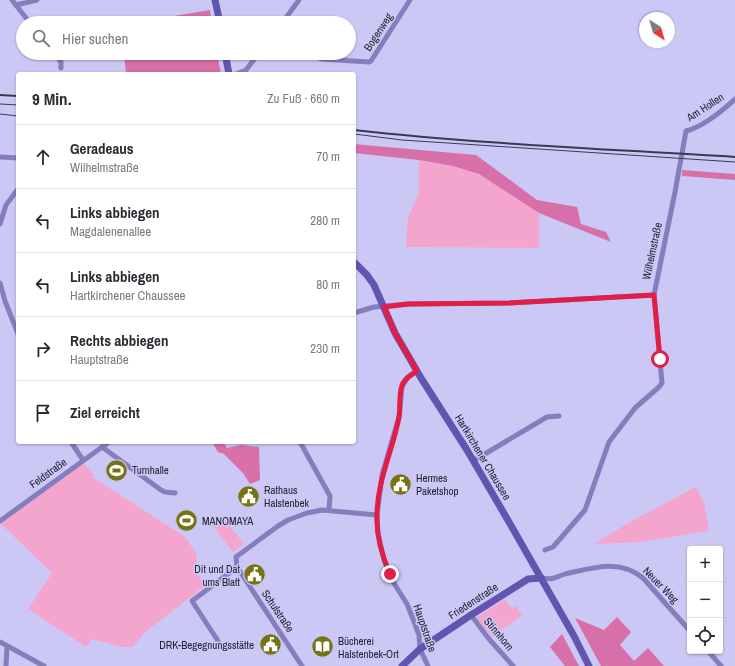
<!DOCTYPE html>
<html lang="de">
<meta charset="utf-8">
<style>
:root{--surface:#fff;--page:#f2f2f3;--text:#2b2b33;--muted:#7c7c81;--line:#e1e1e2}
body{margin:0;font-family:"Archivo Narrow",sans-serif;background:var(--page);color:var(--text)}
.controls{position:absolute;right:12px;bottom:12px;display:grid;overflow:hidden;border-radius:4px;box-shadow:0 1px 3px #0004}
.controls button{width:36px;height:36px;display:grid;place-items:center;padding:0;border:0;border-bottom:1px solid var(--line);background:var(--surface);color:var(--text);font:20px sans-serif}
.compass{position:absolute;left:639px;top:12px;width:36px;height:36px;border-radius:50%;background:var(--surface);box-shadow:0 1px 3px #0004;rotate:143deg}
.stop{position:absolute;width:12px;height:12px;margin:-9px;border:3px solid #e11d48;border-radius:50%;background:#fff}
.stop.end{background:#e11d48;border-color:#fff;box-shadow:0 1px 4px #0008}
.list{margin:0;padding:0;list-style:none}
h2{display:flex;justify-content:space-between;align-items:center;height:52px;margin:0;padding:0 16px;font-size:17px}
h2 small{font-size:13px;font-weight:400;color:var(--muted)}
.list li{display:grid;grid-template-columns:26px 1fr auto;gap:12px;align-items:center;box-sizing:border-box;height:64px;padding:0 16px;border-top:1px solid var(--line)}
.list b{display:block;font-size:15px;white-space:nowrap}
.list p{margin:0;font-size:13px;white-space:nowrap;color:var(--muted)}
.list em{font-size:13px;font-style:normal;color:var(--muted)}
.icon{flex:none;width:22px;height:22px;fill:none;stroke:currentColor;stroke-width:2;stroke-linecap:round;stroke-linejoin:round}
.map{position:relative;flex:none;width:735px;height:666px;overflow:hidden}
.search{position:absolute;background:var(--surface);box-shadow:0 1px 3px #0004;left:16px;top:16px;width:340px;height:44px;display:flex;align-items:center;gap:10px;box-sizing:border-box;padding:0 14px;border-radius:22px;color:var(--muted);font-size:15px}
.panel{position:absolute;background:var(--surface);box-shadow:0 1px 3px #0004;left:16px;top:72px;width:340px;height:372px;border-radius:4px}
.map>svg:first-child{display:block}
</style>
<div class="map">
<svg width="735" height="666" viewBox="0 0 735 666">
<rect width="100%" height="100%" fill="#cbc8f6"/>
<g fill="#f4a5ce">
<path d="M419,160L453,166L479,174L539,213V248L406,247L408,218L419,192Z"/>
<path d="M82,462L94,474L92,477L184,536L197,554L195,571L206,585L144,633L133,647H121L92,639L86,647L28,609L52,573L0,523Z"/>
<path d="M696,487L704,503L709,531L639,542L594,544L628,523Z"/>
<path d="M223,517L244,544L233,552L212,525Z"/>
<path d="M505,599L512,608L516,606L522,615L492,637L476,618Z"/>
</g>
<g fill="#d76fa9">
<path d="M210,10L212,23H134L144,21Z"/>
<path d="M124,53H217L221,74H126Z"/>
<path d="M354,144L476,155L537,200L577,207L581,224L606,232L611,242L539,213L479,174L453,166L419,160L354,153Z"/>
<path d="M682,170L735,174V180L682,176Z"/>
<path d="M212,442H223L227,448L241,445L259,447L260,480L250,484L243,473L224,454L218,452Z"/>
<path d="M617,617L631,632L620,645L634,661L648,648L664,666H601L575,618L604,630Z"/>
<path d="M562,634L579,666H565L550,647Z"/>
</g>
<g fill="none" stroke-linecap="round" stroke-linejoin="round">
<g stroke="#847ebd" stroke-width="5">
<path d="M12,0L30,23"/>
<path d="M16,5L37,0"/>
<path d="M282,23L299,0"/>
<path d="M54,53L61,62V68"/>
<path d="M309,53L321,59L369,62L371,61L410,0"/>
<path d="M236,74L246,70L259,53"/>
<path d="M0,157L18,158"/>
<path d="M0,224L6,205L18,189"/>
<path d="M0,283L5,301L18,334"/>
<path d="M354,313L374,307L408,304L509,303L654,295"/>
<path d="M417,371L408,377L402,387L399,417L382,475L377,515L378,533L384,560L392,580L407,604L413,619L419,635L420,649L428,666"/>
<path d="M71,442L83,460"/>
<path d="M300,442L330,496L329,510"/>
<path d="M102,447L161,490L165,492L175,493"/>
<path d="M473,461L547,417L559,416"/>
<path d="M0,521L109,442"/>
<path d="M545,550L553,547L585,510L609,442L635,408L659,387L662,383L654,295L675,192L686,131C704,126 721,112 735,99"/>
<path d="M541,578C554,580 553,578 565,574C592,568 619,558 643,578L690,631"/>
<path d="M471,615L489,639L513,666"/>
<path d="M218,641L192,601L237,567"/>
<path d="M0,642L44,666"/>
<path d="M708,651L721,666"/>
<path d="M6,666L7,646"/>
<path d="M302,666L237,567L236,557L278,526L288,520L307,513L322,510L377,515"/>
</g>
<g stroke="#6255b1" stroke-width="7">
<path d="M215,0L220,23"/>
<path d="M225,53L229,74"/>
<path d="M354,262L367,275L374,285L395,333L421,378L467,450L509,522L574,636L589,666"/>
<path d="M402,666L420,649L471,615L528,579L541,578"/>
</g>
<g stroke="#3b3952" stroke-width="1">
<path d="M0,104L18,105"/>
<path d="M0,114L18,116"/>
<path d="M354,134L402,140L735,162"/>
</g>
<g stroke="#3b3952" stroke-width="2">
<path d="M0,95L18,96"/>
<path d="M354,130C480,144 608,149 735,157"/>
</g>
</g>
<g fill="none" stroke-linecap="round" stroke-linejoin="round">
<path stroke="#e11d48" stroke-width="5" d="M390,574C382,556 376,535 377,515C377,481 393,450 399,417C401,406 398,392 403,383C406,378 412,374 417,371L395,333L384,307L408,304L509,303L654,295L660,359"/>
</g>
<defs>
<symbol id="stadium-disc" viewBox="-11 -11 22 22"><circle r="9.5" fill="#767215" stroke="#cbc8f6"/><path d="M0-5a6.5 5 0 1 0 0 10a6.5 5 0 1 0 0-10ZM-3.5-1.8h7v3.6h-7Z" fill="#fff"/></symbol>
<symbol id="civic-disc" viewBox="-11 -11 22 22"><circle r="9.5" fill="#767215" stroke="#cbc8f6"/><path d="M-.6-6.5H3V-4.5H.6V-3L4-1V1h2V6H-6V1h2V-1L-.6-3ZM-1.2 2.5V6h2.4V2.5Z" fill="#fff"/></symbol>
<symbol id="library-disc" viewBox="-11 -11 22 22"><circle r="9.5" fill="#767215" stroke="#cbc8f6"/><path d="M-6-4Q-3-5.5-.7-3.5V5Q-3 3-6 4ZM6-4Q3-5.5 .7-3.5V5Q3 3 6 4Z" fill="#fff"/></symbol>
</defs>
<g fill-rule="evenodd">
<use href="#stadium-disc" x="104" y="458" width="25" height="25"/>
<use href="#civic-disc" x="388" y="472" width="25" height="25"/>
<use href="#civic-disc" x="236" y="484" width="25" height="25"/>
<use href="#stadium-disc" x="174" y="508" width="25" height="25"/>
<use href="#civic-disc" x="242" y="562" width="25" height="25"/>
<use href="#civic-disc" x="258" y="632" width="25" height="25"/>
<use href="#library-disc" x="310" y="634" width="25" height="25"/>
</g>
<g text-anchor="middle" stroke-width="3" stroke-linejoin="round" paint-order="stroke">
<g font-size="11" fill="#242237" stroke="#cbc8f6">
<text transform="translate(378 32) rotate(-57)" y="4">Bogenweg</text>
<text transform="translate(705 107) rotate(-33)" y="4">Am Hollen</text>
<text transform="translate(652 251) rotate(-78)" y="4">Wilhelmstraße</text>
<text transform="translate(483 457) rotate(59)" y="4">Hartkirchener Chaussee</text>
<text transform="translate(48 473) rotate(-36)" y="4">Feldstraße</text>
<text transform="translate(661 585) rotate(46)" y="4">Neuer Weg</text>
<text transform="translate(473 601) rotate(-33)" y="4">Friedenstraße</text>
<text transform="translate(278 611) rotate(56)" y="4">Schulstraße</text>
<text transform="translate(425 628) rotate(71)" y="4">Hauptstraße</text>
<text transform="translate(499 634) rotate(50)" y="4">Stinnhorn</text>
</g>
<g font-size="11" fill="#242237" stroke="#cbc8f6" text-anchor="start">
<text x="132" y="474">Turnhalle</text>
<text x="416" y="482">Hermes<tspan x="416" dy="13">Paketshop</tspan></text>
<text x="264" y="494">Rathaus<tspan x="264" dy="13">Halstenbek</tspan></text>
<text x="202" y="525">MANOMAYA</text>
<text x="240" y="573" text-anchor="end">Dit und Dat<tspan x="240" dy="13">ums Blatt</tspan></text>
<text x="338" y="645">Bücherei<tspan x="338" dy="13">Halstenbek-Ort</tspan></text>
<text x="254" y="649" text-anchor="end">DRK-Begegnungsstätte</text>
</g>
</g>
</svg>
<div class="controls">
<button>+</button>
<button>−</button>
<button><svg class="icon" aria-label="locate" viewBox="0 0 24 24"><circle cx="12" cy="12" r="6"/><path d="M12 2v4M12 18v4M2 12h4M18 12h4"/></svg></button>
</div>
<svg class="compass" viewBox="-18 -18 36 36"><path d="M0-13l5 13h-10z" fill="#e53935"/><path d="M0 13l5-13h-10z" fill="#7c7c81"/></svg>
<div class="stop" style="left:660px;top:359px"></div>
<div class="stop end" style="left:390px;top:574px"></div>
<div class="search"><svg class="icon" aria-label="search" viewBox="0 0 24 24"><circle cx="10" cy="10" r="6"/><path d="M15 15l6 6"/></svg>Hier suchen</div>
<section class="panel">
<h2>9 Min.<small>Zu Fuß · 660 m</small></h2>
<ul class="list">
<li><svg class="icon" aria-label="ahead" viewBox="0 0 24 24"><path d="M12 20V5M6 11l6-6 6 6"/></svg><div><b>Geradeaus</b><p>Wilhelmstraße</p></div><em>70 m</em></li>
<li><svg class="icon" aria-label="left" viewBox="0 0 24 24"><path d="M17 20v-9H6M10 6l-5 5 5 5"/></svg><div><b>Links abbiegen</b><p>Magdalenenallee</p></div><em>280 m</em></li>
<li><svg class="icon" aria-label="left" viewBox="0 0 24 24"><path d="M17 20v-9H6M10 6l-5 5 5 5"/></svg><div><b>Links abbiegen</b><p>Hartkirchener Chaussee</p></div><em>80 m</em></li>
<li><svg class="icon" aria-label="right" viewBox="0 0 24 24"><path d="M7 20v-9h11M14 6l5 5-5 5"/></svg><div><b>Rechts abbiegen</b><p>Hauptstraße</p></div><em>230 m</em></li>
<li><svg class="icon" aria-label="arrive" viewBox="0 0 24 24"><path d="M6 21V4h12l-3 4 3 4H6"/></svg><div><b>Ziel erreicht</b></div></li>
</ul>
</section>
</div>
